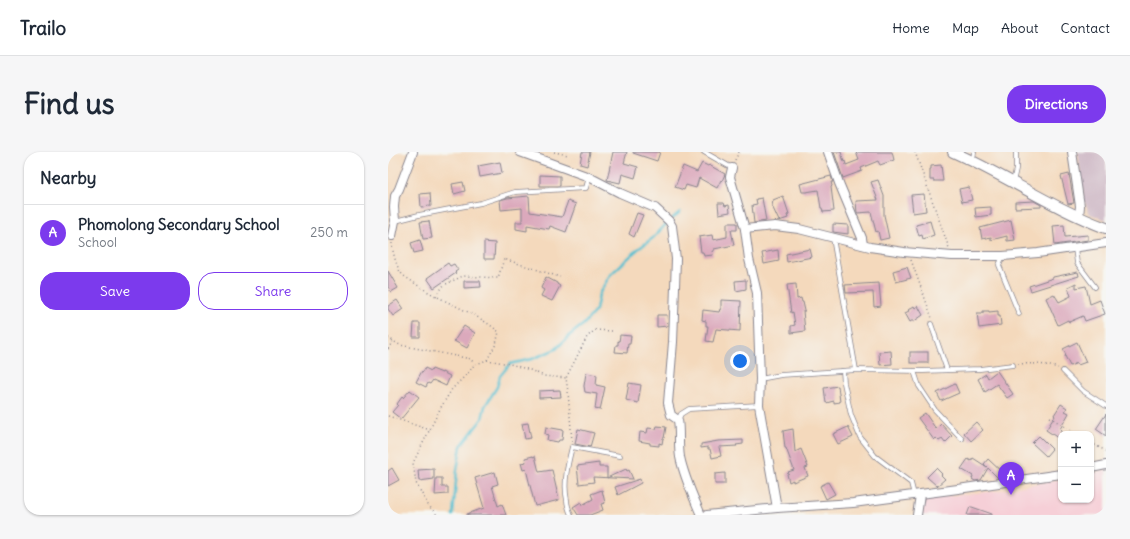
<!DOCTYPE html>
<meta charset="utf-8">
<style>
:root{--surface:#fff;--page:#f6f6f7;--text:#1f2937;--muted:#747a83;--line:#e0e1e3;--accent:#7c3aed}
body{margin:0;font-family:Delius,sans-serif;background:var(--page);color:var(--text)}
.controls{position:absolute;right:12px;bottom:12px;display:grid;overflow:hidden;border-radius:8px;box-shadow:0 1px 3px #0004}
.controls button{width:36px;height:36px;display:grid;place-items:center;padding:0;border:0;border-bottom:1px solid var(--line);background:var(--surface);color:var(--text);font:20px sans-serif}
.you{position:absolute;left:352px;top:209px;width:14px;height:14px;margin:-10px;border:3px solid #fff;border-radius:50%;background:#1a73e8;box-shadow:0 0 0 6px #1a73e833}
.badge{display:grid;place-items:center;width:26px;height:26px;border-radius:50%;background:var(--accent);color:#fff;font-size:13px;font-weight:700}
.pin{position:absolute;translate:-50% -33px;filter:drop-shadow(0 1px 2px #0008)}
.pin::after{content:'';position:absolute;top:21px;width:14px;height:12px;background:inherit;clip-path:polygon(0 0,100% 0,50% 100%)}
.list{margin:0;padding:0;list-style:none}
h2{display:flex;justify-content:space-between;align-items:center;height:52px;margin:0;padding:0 16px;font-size:17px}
h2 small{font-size:13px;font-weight:400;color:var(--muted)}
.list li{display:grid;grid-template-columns:26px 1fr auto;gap:12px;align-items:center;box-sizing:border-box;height:56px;padding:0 16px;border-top:1px solid var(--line)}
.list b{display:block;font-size:15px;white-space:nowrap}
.list p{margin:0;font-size:13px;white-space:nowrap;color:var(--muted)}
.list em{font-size:13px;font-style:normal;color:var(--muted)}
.actions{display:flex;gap:8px;padding:12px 16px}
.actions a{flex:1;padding:9px 0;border:1px solid var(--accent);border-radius:16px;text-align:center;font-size:14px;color:var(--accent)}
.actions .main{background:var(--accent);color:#fff}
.map{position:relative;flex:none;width:718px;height:363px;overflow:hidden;border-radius:16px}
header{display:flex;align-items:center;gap:24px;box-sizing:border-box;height:56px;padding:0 20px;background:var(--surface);border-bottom:1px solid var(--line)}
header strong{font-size:19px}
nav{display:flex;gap:22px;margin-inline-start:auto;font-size:14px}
.intro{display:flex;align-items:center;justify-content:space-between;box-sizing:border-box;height:96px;padding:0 24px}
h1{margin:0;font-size:28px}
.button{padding:10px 18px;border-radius:16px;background:var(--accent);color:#fff;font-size:14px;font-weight:700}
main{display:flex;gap:24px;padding:0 24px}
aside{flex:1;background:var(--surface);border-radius:16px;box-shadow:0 1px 3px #0004}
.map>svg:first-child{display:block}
</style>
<header>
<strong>Trailo</strong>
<nav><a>Home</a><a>Map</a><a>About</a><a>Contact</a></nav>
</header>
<div class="intro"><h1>Find us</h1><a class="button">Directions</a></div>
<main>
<aside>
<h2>Nearby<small></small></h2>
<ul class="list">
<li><span class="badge">A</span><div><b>Phomolong Secondary School</b><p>School</p></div><em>250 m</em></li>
</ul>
<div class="actions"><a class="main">Save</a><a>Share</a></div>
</aside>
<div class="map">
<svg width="718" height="363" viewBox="0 0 718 363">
<rect width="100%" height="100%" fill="#f6f6f2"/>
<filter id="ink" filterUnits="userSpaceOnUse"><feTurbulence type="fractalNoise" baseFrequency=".025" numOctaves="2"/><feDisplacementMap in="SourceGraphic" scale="8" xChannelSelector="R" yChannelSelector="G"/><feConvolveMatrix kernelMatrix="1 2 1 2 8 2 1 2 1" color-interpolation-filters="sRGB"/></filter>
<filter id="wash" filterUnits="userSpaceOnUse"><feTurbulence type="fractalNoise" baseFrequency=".012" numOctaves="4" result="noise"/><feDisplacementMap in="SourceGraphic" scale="16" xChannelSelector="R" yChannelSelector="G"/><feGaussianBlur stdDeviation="0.9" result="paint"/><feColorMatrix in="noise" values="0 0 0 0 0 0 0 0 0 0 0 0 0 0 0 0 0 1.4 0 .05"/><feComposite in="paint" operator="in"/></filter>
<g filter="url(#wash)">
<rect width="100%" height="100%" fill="#f4d9bc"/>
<path fill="#f6cfd7" d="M718,318V363H534L536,350L539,346L608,339L673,327V348H703V321Z"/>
<path fill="#d1bdc9" d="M690,0H718V68L702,62L696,49Z"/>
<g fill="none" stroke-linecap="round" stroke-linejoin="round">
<path stroke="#56c0d1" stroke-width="2.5" d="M65,363L69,318L73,294L94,267L97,254L109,235L112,224L122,212L144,207L168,197L182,183L196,172L208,158L211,142L222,123L250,97L265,86L281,69L292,60"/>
</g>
<g id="blocks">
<g fill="#dba9bc">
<path d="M194,0H202L199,14L192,12Z"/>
<path d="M225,0H239L236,11L250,15L247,26L234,22L232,31L219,28Z"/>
<path d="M245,0H272L269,9L245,1Z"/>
<path d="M446,0H453L456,10L457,9L458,13L471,8L468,0H504L506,8L492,13L490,9L473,16L474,19L455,26Z"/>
<path d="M112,10L114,21L92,25L90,14Z"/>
<path d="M314,11L320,14L321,13L337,22L334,29L333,28L329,36L311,26L308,36L298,33L296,38L287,35L295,14L309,20Z"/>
<path d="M553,13L555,29H546V28H542V17H543V14Z"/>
<path d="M681,22L686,51L680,52L673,24Z"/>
<path d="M152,23L172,24V34H152Z"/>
<path d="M443,24L445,30H443L444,34L443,35L446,59L435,60L434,56H433L430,38L418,40H414L412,32Z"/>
<path d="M490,28L496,44V63L501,86L492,88L490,79L488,80L483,60L469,61L468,49L490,48L483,30Z"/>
<path d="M75,30L77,39L66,42L64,32Z"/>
<path d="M581,35L584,48L574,50L571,37Z"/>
<path d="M42,41L43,54L33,55L32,42Z"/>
<path d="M536,42L538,59L525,61L523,43Z"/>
<path d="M141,44L142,60L174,65L180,49L188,52L178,80L162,74L161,77L139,73V79L128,77V70H134V56L113,58L112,48L119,46Z"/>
<path d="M395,44L401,62L399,63L400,66L391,69L384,54L385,48Z"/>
<path d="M374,46L378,69L366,71L364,53L369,52L368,47Z"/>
<path d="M646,49L653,53V55L627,56V50Z"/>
<path d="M330,51H336L337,54L341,53L342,60L331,62Z"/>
<path d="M603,55V63L588,65L587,56Z"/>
<path d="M249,61L255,63L246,85L241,82Z"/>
<path d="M623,68L627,88L619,89V84L603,88V85L594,87L592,76Z"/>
<path d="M41,69L44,86L35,87L32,70Z"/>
<path d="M542,69L546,83L535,87L534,83L531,84L528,73Z"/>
<path d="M339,71H349V78H343L346,93L326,97V99H324L325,103L316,104L315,100H313L311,85L324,83L325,88L339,85Z"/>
<path d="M445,72L460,73V82L445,80Z"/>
<path d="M676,73L677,85L700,83V88L667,93L665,74Z"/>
<path d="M32,88L35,99L26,101L23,91Z"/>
<path d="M96,90L107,91L106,107H96Z"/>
<path d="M422,97L424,105L399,110L398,102Z"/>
<path d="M390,98L391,109L376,112L374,101Z"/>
<path d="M60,111L62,114L66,112L70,118L67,120L68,121L46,136L39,126Z"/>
<path d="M519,115L523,126L508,130L505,119Z"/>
<path d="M0,119L10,136L3,140L0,135Z"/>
<path d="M690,120L691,124L643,139L641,134L665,126V125Z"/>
<path d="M158,125L169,131V132L172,134L164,149L153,144L156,138L153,136Z"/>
<path d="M358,128V137L348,139L347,129Z"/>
<path d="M76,129H92L93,135L76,136Z"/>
<path d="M491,131L493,154L486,155L485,140L458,141L457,133Z"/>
<path d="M688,131V136L698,134L702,152L712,148L717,162L697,169L695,164L681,170L680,168L670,173L658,146L666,142L671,150L683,144L680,135Z"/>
<path d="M408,132L409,147L413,146L414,150H415L417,159H415L417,179L403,181V174L407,173L405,160L403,161L399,133Z"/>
<path d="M9,148L15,157L5,164L0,157V154Z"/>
<path d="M333,148L353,149L352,179L328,177L325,190L318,189L320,174H318V169L314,168L315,158L331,160L332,157H333Z"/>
<path d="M526,154L527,156L530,154L535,163L525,170V168L522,170L517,161L521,159L520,158Z"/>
<path d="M595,159H601V160L610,159V164H612L613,173L591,176L589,161H595Z"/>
<path d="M269,163H279L280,174L269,175Z"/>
<path d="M26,171H32V185H25Z"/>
<path d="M76,174L87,181L79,196L66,189Z"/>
<path d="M232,183L243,184L242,192H240L239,201L227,200L228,193H230V189L231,190Z"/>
<path d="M689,190L698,210L690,213L689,211L682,214L677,204L678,203L675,197Z"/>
<path d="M503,199L504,212L492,213L491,200Z"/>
<rect x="522" y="200" width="18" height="11"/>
<path d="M37,216L43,219L44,217L54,221V220L62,224L58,234L45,228L42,232L40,231L38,235L28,230L34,219L35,220Z"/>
<path d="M609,219L625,242L619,246L609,232L597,240L590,227L598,222L600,226Z"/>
<path d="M198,221L209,223L208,233L217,235L212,258L207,257L209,242L197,240L196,234Z"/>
<path d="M241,231L253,233L250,251L238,248Z"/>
<path d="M567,232L571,241L553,249L549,241Z"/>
<path d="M450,234L452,250L446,251V249L438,251L436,236Z"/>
<path d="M22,238L31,245L13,267L4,260L10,253L9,252L14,245L15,246Z"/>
<path d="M172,238L173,245L151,246V239Z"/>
<path d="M673,252L679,256L677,259L681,261L672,277L673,278V288L658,278L667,264L666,263Z"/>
<path d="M537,261L548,277L553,272L564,284L557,291L554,287L551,289L548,286L546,288L530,266Z"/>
<path d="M718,262V284L708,277Z"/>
<path d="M588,270L595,278L583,289L576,281Z"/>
<path d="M140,271L143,286L137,287L134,272Z"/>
<path d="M269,274L278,275L276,286H275L274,292L271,291V294L262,293V291L251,289L252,280L259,281L260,276L268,277Z"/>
<path d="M158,275L175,278L174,288H171L170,290L159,288L160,283L157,282Z"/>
<path d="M460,275L465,285L450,292L445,282Z"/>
<path d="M190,277L206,281L202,295L187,292Z"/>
<path d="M405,277L407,300L413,297L420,315L417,316L420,324L405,330V328L401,330L399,322L401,321L400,320L406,318L398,296H397L395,279Z"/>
<path d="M651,284L664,297L658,304L644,291Z"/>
<path d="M355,288V292L348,293L349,294L331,295L333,304L324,306L322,297H320V295L313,296V292L330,289Z"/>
<path d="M145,304V305L147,304L151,320L164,318L171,348L147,354L138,317L135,318L133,311L138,310L137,306Z"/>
<path d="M585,306L599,315L596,312L600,307L617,323L616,325L610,326L600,316L593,328L587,329L584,327L585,324L573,317L580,307L583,309Z"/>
<path d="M211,311V315H219V326L238,317L239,319L241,318L245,327L205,325L206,330L191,332L189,314Z"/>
<path d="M4,316L11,328L0,334V319Z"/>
<path d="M548,316L554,322L553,323L557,327L549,334L539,325Z"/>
<path d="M46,317V327L31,329L30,318Z"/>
<path d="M107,320L110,332L104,334L110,354L114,352L118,363H79V362L96,356L87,326Z"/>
<path d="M337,321V332H327V322Z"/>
<path d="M48,326H54V335H60V342L47,343Z"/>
<path d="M252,327L253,331L230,343L227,335Z"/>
<path d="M440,330L447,342L438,347L432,334Z"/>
<path d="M214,338L217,351L213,352L215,358L202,363H190L185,355L193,350L194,353L205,347L203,342Z"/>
<path d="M582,355H584L604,362V363H579Z"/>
</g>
</g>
</g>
<g filter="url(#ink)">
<use href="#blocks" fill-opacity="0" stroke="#88848d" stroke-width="1"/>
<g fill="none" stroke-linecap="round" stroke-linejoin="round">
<defs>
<g id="service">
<path d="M316,0L344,16"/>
<path d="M585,8L586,0"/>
<path d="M625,30L628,17V0"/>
<path d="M7,69L31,63L93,51L127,40L198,36L201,25"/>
<path d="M445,86L468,218"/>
<path d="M687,96L689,111L707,135"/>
<path d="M615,104L611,113L631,162"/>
<path d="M543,172L559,218"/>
<path d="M455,219L456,231L463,263L472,285L487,304L523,331L526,343"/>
<path d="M526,219L531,234L547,258L574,287"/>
<path d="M675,219L695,239L718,254"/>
<path d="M372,227L393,223L468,218L535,219L592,217L625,213"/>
<path d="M290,268L293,262L301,257L371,253"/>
<path d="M183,363C181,358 179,353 179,348C175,331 180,311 184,295L232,304"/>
</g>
<g id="minor">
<path d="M132,0L201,25L232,41L267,56L281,69L284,74L288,107L285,190L280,251L283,263L290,268C292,280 290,293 292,305C296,325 305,344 313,363"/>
<path d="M440,0L451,31L474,86L475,93"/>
<path d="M684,0L692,54L691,64"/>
<path d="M344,16L342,25L357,77L361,107L369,141L372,227L371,253L389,356"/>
<path d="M357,77L387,74L411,77L482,95L516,100L564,104H615L650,101L718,91"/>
<path d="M4,84L7,69L6,55L7,44L11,37L25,0"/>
<path d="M703,316L718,313"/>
<path d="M319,363L389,356L465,351L570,337L673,322"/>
<path d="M529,363L532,343"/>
</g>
<path id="tertiary" d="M565,0C617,23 664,56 718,76"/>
</defs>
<use href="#service" stroke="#88848d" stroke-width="5.5"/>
<use href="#minor" stroke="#88848d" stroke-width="10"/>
<use href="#tertiary" stroke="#88848d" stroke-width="12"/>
<g stroke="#88848d" stroke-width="1.5" stroke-dasharray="1 3" stroke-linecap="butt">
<path d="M166,0L180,3"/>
<path d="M527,0L561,96"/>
<path d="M347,8L351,0"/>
<path d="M4,91C4,98 9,116 13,121C16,125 21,127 25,130C52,150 85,158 111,180L108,192L99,208L86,213L81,220L64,237L52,257L25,311L28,331L40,353L49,363"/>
<path d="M523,108L544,166"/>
<path d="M48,144L56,133L75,124L110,126L116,107L172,125"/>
<path d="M0,186L12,193L83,207L86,212"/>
<path d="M0,197L5,189"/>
<path d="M99,208L122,212L142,218L156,224L178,226"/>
<path d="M630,212C643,211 657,212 670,216"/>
<path d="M0,264L42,278"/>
<path d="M662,265L688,282"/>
<path d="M184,289L180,240L178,226L199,185L207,178L225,179"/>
<path d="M703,291L718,299"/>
</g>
<use href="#service" stroke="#fff" stroke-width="4"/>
<use href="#minor" stroke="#fff" stroke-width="8"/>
<use href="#tertiary" stroke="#fff" stroke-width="10"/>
</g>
</g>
</svg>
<div class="controls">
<button>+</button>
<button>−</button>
</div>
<div class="you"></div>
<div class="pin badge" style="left:623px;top:343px">A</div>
</div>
</main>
